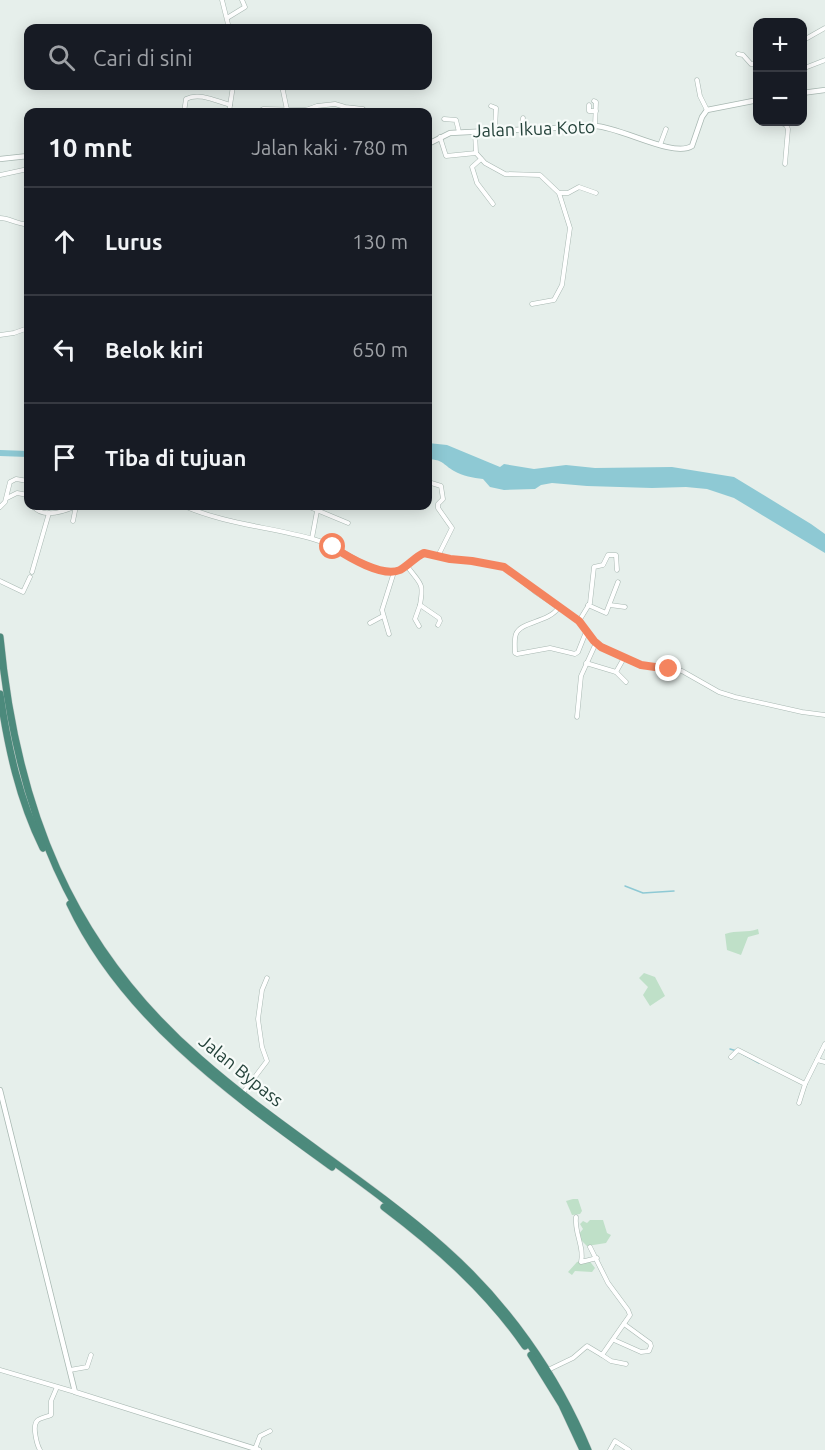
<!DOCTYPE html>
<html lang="id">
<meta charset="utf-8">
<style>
:root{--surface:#171b24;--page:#20242c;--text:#f1f3f6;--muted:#9ea1a6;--line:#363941}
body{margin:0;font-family:Ubuntu,sans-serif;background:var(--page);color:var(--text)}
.controls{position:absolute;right:18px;top:18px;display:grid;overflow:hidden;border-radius:12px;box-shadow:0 3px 15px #0003}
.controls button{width:54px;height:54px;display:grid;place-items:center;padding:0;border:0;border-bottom:2px solid var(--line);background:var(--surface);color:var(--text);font:30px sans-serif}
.stop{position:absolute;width:18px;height:18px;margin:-14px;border:4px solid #f4845f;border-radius:50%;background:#fff}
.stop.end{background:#f4845f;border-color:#fff;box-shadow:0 2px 6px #0008}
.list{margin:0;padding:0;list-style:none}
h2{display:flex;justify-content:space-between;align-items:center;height:78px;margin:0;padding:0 24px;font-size:26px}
h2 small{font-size:20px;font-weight:400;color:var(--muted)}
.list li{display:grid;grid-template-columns:39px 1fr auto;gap:18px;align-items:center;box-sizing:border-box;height:108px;padding:0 24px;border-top:2px solid var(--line)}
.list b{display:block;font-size:22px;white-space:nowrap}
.list em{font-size:20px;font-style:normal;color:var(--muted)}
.icon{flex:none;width:33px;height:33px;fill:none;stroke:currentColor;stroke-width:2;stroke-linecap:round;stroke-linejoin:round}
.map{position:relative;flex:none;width:825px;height:1450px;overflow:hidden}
.search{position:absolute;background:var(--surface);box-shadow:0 3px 15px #0003;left:24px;top:24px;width:408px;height:66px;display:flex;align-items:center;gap:15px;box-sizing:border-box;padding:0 21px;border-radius:12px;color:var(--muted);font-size:22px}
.panel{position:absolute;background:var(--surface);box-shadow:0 3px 15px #0003;left:24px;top:108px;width:408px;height:402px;border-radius:12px}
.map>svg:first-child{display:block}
</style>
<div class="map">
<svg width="825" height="1450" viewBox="0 0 825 1450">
<rect width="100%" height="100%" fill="#e6efeb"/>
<g fill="#bfe0c8">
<path d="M758,929L759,934L748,937L741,955L727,950L725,934C737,930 747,933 758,929Z"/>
<path d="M644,973L655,977L665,996L650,1006L643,995L648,987L639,978Z"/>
<path d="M573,1199H578L582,1211L580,1214L572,1215L566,1201Z"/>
<path d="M590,1220H603L607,1233L611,1235L606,1243L587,1246L581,1240V1238L578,1235L583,1229L580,1224L583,1221L587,1223Z"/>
<path d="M588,1259L595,1268L592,1272L575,1271L572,1275L568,1272L577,1262Z"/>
</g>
<path fill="#8ec9d4" d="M428,443L447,445L500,467L504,464L534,469L566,465L595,468L672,467L734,477L811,524L825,534V553L734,498L707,489L686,487L652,488L587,486L552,483L541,485L535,489L504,490L490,487L483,479C473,478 463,476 454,471C442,464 444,460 428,459Z"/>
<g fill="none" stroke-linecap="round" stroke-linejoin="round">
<g stroke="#8ec9d4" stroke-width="1.5">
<path d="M625,886L643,893L674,891"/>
<path d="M730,1049L737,1051"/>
<path d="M741,1053L759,1063"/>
</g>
<path stroke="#8ec9d4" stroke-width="6" d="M0,453L28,454"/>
<defs>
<g id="minor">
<path d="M222,0L229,28"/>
<path d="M227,18L245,7L242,0"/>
<path d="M221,28L229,27"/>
<path d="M802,41L825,28"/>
<path d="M738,54L743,55L751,64H758"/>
<path d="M802,69L825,60"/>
<path d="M697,80L700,96L707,110"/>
<path d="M282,86L287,110"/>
<path d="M594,101L596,102L595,126"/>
<path d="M589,105V111H596"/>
<path d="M491,106L496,108L495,130"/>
<path d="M229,110L239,112"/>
<path d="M184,112L186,99C199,92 216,101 230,105"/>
<path d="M229,112L233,86"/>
<path d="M259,112L263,109L306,110L317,106L335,104L345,107L363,109L365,112"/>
<path d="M444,119L456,120L459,132"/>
<path d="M779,122L786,125L788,129L785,164"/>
<path d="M521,130L523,118"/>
<path d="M475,132L476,153L485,163L505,174L540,175L559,193L570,228L562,285L554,300L532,304"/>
<path d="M440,137L446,156L476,153"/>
<path d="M660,145L666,129"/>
<path d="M481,159L472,167L477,183L493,204"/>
<path d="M0,175L28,169"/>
<path d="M559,193H568L579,187L596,193"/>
<path d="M0,218C10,218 18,225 28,224"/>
<path d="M0,335L14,333L28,328"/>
<path d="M428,482L441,486L443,499L438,504V508L452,528L438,556"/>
<path d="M7,498L17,493L28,495"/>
<path d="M33,506C43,519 63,512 76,506"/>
<path d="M184,506C225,524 270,527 313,539C340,546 361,568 390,572C405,574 412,557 425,553L450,559L472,561L504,567L537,593L579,621L596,643L632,662L649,667L682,671L719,692L735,697L802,712L825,715"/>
<path d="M307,506L348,523"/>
<path d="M0,507L5,502L10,482L16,479L28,481"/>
<path d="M73,521L76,506"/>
<path d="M312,538L317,511"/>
<path d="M407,566C421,585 424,582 420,605L439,618L440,621L438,625"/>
<path d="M32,572L49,513"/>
<path d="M0,581L23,592L30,577"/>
<path d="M588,605L606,613L618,582"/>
<path d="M610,605L625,607"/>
<path d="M559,607C549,623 521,621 516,634C514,639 515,647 515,653L517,654L550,648L575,654L578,652L586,632"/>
<path d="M579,621L590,603L594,567L603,565L608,555H616L617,570"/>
<path d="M370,623L383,616"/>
<path d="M419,626L415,619L420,605"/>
<path d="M389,634L382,610L394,572"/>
<path d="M586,663L616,672L624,658"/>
<path d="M616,672L626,682"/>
<path d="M577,717L581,676L596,643"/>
<path d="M731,1057L738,1050L805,1084"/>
<path d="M817,1060L825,1062"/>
<path d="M242,1094L267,1061L262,1047L258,1019L262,990L267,978"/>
<path d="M799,1103L805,1084L825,1044"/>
<path d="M576,1217C574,1233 585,1248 581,1262L597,1258"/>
<path d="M614,1340L641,1352L649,1351L651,1346L650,1343L624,1324"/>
<path d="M602,1355L611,1361L626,1364"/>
<path d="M0,1370L75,1392"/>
<path d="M70,1370L87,1367L91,1355"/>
<path d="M548,1370L573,1358L587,1346L602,1355L630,1315L628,1310L608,1283L590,1247"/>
<path d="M255,1449L260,1436L270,1431"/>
<path d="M40,1450C37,1445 32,1426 37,1421C39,1418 47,1417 51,1415V1401L57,1387"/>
<path d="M610,1450L615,1441L629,1450"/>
</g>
<g id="tertiary">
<path d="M802,93L825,90"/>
<path d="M428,144L450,133L595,126C621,127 673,158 692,146L702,117L707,110L758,100"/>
<path d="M0,159L28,156"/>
<path d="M0,1090L75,1392L259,1450"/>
</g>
<g id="trunk">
<path d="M0,637C16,806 69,945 200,1059C277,1127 367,1180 444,1248C506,1303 556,1373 588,1450"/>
<path d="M0,694C8,748 19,799 43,848"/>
<path d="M70,904C124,1019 233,1095 332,1167"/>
<path d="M384,1207C437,1247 487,1291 525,1346"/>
<path d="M531,1355L562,1405L583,1450"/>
</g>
</defs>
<use href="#minor" stroke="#a8b8b2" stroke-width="5"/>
<use href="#tertiary" stroke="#a8b8b2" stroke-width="6"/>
<use href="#trunk" stroke="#c2cac8" stroke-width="8"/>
<use href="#minor" stroke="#fff" stroke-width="4"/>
<use href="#tertiary" stroke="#fff" stroke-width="4.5"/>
<use href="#trunk" stroke="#4c8a7c" stroke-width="7"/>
</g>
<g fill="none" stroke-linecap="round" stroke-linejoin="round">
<path stroke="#f4845f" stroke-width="8" d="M333,547C348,557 383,578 400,570C409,565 415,557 424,553L450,559L472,561L504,567L579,621L594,641L601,647L641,665L669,669"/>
</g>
<g text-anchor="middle" stroke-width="4.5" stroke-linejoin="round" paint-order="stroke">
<g font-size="18" fill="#24423a" stroke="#f7fbf9">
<text transform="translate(534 129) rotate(-2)" y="6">Jalan Ikua Koto</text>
<text transform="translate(241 1071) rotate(39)" y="6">Jalan Bypass</text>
</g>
</g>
</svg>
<div class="controls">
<button>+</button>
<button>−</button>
</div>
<div class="stop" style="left:333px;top:547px"></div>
<div class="stop end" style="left:669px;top:669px"></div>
<div class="search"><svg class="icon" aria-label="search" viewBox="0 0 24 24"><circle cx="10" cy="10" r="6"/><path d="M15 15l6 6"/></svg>Cari di sini</div>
<section class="panel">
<h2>10 mnt<small>Jalan kaki · 780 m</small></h2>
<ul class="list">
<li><svg class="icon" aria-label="ahead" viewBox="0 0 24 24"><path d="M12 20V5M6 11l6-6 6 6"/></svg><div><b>Lurus</b></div><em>130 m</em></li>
<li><svg class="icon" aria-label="left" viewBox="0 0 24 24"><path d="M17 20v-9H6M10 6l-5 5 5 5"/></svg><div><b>Belok kiri</b></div><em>650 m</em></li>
<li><svg class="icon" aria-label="arrive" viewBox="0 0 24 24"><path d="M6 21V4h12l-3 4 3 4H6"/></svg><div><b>Tiba di tujuan</b></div></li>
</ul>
</section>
</div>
